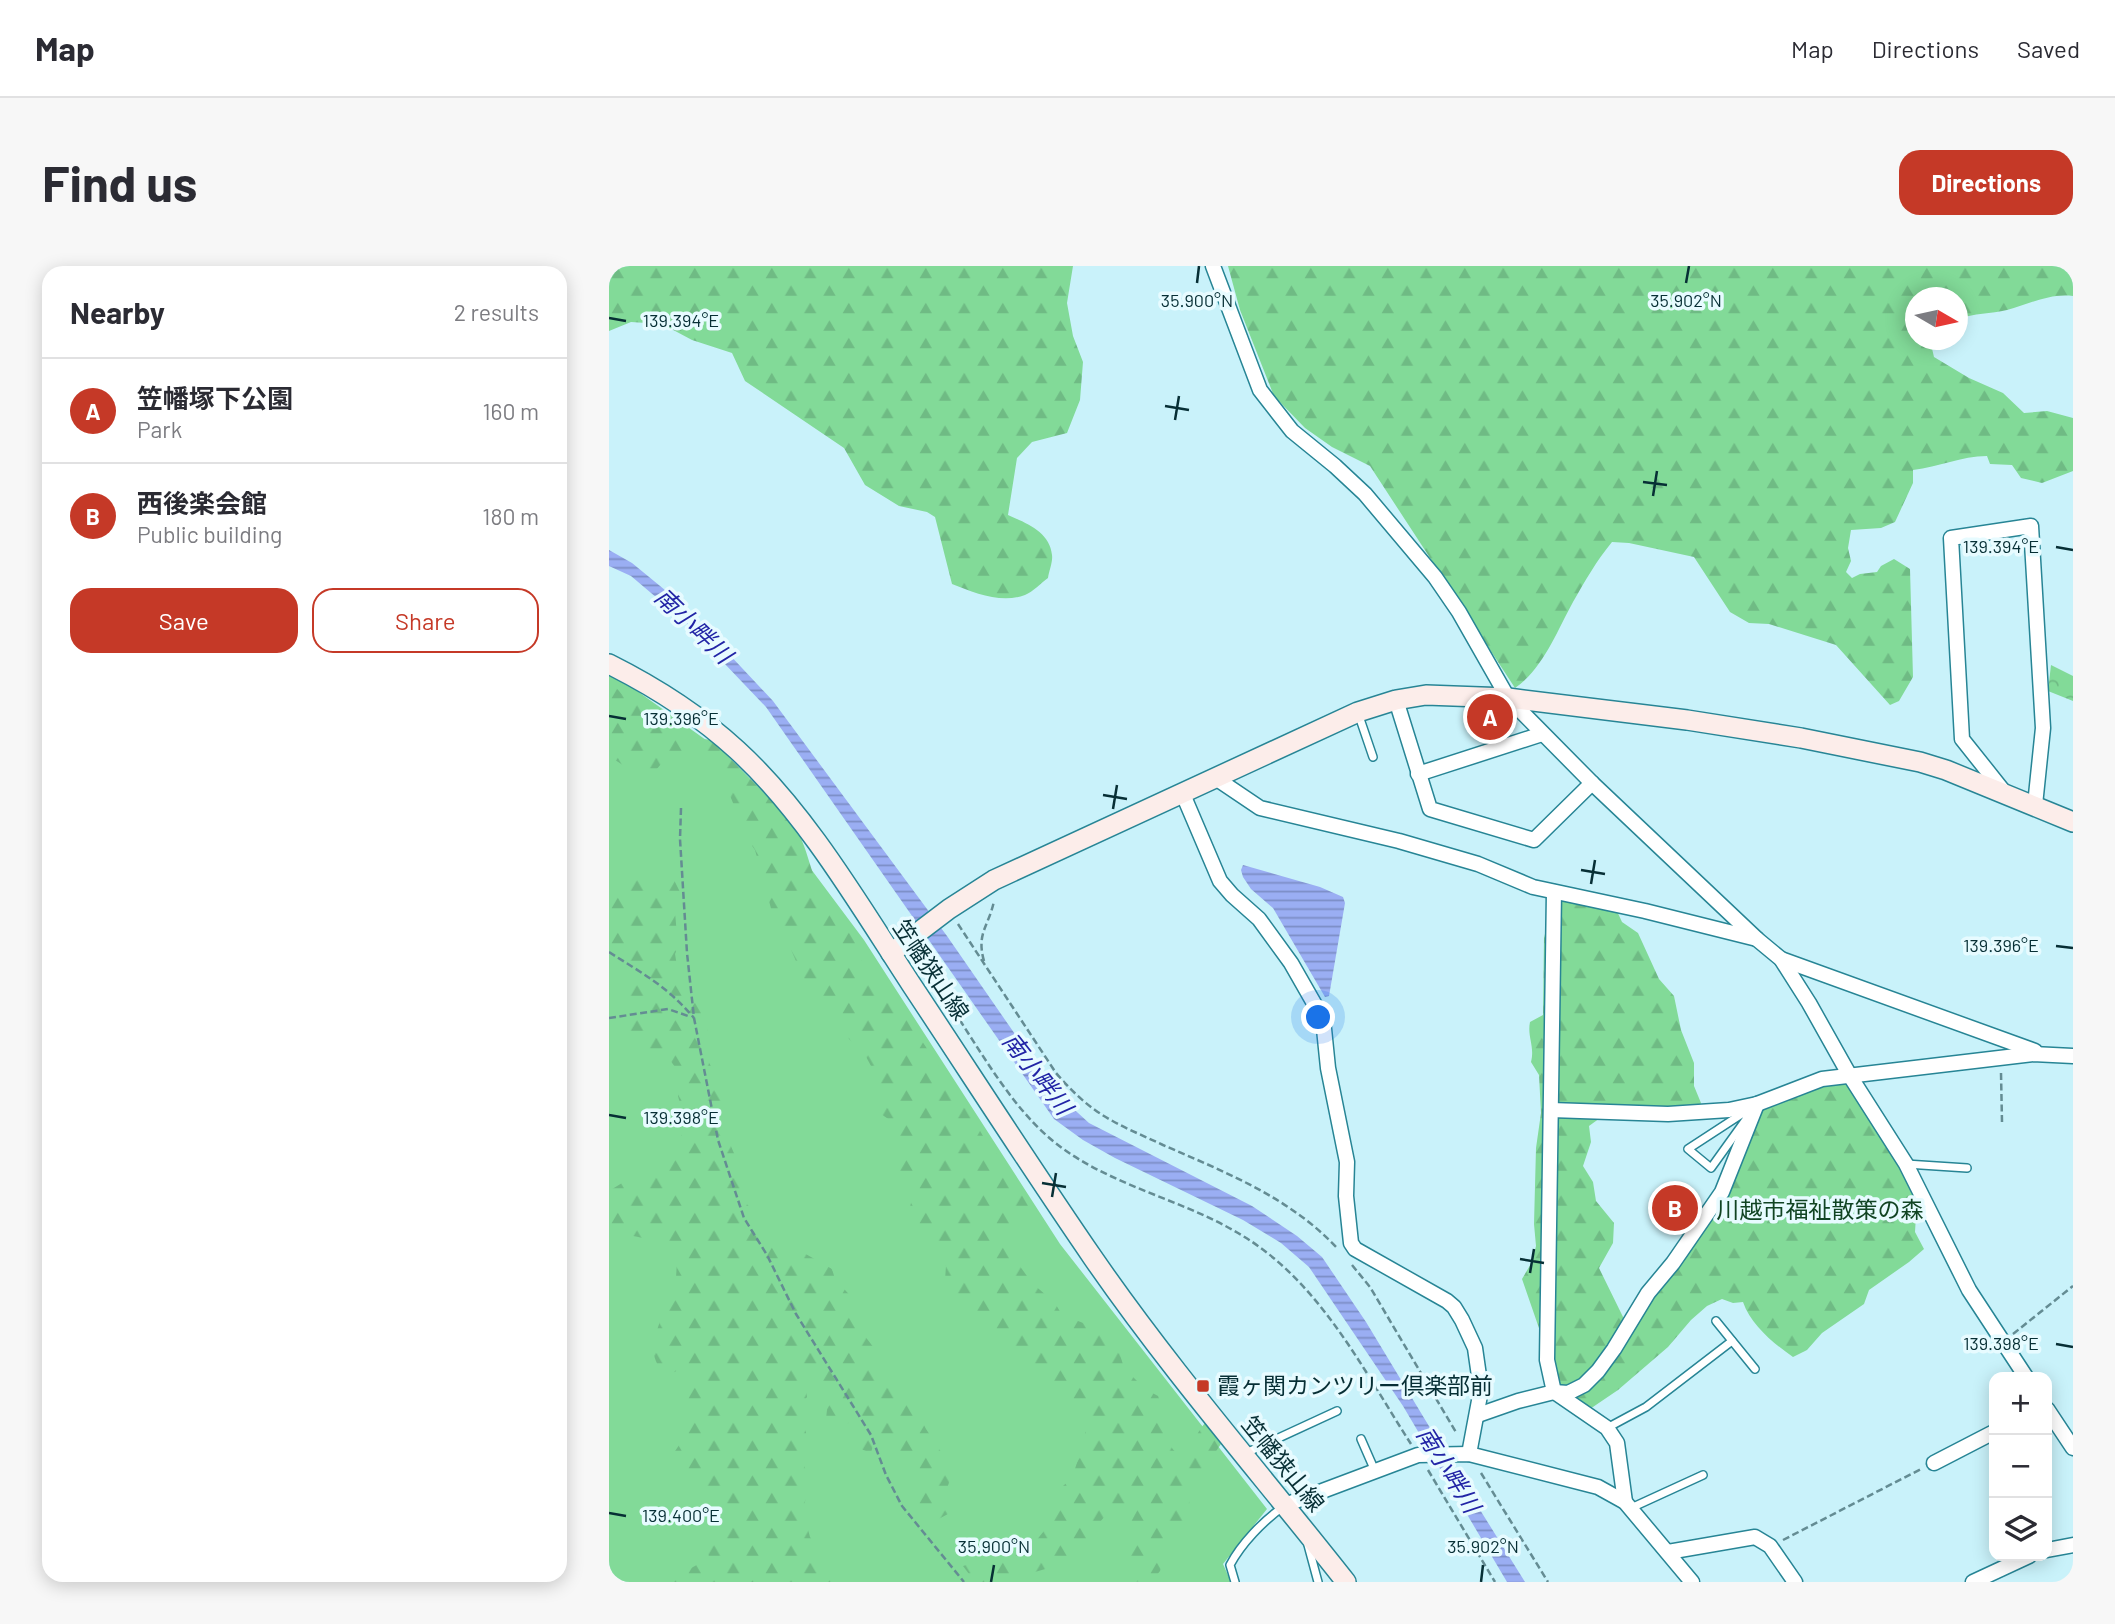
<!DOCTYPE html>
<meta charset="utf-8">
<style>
:root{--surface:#fff;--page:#f7f7f7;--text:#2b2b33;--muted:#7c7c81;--line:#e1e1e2;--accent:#c53927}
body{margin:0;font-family:Barlow,"Noto Sans JP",sans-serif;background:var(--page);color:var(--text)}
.controls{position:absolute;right:21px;bottom:21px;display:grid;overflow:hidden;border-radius:14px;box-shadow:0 4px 18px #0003}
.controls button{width:63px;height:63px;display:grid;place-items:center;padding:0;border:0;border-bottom:2px solid var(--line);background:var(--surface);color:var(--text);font:35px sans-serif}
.compass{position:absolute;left:1296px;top:21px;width:63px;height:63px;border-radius:50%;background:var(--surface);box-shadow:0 4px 18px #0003;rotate:99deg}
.you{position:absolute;left:710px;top:752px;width:24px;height:24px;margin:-18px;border:5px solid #fff;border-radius:50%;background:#1a73e8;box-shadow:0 0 0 10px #1a73e833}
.badge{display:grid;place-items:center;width:46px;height:46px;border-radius:50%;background:var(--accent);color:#fff;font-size:23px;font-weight:700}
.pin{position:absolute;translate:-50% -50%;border:4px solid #fff;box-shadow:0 2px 7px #0006}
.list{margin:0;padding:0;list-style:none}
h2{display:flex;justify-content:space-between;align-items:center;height:91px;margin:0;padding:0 28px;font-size:30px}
h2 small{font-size:23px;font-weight:400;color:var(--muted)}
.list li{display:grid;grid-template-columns:46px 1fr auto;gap:21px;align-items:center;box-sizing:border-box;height:105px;padding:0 28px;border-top:2px solid var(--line)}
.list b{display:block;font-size:26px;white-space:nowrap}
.list p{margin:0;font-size:23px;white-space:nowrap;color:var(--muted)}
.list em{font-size:23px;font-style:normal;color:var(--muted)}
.actions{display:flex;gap:14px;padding:21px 28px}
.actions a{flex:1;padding:16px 0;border:2px solid var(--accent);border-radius:21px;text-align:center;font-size:24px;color:var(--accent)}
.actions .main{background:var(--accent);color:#fff}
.icon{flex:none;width:38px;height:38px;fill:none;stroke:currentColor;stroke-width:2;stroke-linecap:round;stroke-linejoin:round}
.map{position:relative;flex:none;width:1464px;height:1316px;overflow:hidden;border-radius:21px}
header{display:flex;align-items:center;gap:42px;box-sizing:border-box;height:98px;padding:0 35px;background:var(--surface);border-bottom:2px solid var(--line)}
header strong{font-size:33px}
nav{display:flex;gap:38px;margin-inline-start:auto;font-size:24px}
.intro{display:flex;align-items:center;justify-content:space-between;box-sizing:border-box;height:168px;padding:0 42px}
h1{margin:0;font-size:49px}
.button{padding:18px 32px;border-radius:21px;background:var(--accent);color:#fff;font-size:24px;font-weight:700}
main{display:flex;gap:42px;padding:0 42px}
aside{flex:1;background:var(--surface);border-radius:21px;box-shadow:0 4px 18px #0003}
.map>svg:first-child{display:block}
</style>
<header>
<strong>Map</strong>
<nav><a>Map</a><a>Directions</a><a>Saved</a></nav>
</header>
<div class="intro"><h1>Find us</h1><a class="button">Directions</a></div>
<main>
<aside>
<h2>Nearby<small>2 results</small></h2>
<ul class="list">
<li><span class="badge">A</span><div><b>笠幡塚下公園</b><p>Park</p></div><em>160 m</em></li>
<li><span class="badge">B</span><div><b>西後楽会館</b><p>Public building</p></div><em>180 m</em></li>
</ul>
<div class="actions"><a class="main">Save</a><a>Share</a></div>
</aside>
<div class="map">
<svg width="1464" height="1316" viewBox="0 0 1464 1316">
<defs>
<pattern id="forest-firs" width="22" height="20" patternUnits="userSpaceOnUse" patternTransform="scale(1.75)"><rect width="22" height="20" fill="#82da98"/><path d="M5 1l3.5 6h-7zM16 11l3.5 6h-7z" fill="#6fbb84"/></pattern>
<pattern id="park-crowns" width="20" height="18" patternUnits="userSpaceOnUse" patternTransform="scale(1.75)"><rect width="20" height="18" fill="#82da98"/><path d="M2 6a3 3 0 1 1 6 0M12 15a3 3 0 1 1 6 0" fill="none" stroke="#6fbb84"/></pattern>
<pattern id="water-rules" width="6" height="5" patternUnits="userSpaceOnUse" patternTransform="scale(1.75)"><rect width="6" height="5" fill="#9aaef3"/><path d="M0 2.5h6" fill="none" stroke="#7c8ec6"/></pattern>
</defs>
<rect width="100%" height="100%" fill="#c9f2fa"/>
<path fill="#82da98" d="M0,405L97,474L178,571L255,674L451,978L658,1243L614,1298L622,1316H0Z"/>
<g fill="url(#forest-firs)">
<path d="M0,0H464L458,37L464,70L474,96L471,134L458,167L423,176L408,192L399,249C417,257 441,266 443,289C444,296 440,305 439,312C432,317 424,326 416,329C392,338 366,327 343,318L326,251L318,246L290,240L256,219L235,182L136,115L123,87L83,74L53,58L22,56L0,65Z"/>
<path d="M619,0H1464V30C1441,27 1420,38 1398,44C1382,48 1365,47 1349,53V32H1307V74H1321L1325,91L1360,112L1394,127L1415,147L1438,145L1464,152V205L1433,217L1412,212L1403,199L1381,198L1378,190C1352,190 1330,201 1304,204V217L1286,256L1272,262L1242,264L1239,282L1242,295L1237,306L1243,312L1251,308L1268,306L1272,300L1285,293L1301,303L1304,411L1290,435L1281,439L1227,379L1160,358L1140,357L1121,346L1085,291L1020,277L1003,276C988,294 976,315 964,336C948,365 934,403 906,422L761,200L723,181L696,162L665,130L631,44Z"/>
<path d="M0,414L21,437L48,444L77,471L103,474L164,536C195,559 196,589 209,621C215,635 230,647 239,660C247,673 248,687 255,700C264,714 275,719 284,731C292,742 296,753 305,763L362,849L378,877L391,891L421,943L410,960L402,979L410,999L423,1017L446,1037L453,1049L493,1064L503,1070L510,1085L515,1102L536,1123L549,1130C560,1155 549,1175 572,1190C584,1182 586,1168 596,1157L612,1178L596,1201L576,1223L580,1231L581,1248L571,1263L567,1276L557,1285L551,1305L543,1315L516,1316L522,1303L520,1260L528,1244L519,1239L503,1243L496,1250L457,1297L402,1313L392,1309L386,1316H366L354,1300L394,1288H409L418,1286L443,1255L445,1238L454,1220L463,1212L475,1175L478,1154L440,1116L422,1111L414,1086L390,1069L379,1052L369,1045L354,1043L336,1014L337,1000L326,983L307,970L303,961L299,949L303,933L300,921L287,908L285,897L291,861L272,848L269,839L268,811L255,787L240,773L227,750L212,743L203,732L180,679L166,657L146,584C125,555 121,502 86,485L52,498L42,510L29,509L0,490Z"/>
<path d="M40,611L65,614L71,626L66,646L69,681L66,688L72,724L89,735H100L102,749L98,767L104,774L97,789C102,804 112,814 115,829C118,842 114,856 118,868C126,898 139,901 137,937L173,979L195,987L223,1003L226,1013L247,1036L252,1065L265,1082L272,1101L302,1134L317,1163L340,1198L342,1211L336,1228L339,1248L322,1257L311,1250L308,1238L316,1225L311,1208L284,1191L282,1172L265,1175L262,1187L252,1183L244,1154L232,1162L217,1153L219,1134L210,1118L197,1122L198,1131L188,1144L197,1166L195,1195L199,1222L194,1245L201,1271L224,1304L228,1316H63C74,1304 87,1301 100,1291L88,1249L96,1235L93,1224L73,1216L64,1188L75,1172L76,1148L85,1105L73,1102L56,1111C32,1076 51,1073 54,1038L66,1034L75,1035L79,1030L74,1020L67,1012L68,995L53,985L48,977C33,971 16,966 0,971V925L13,917L30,914L46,906L57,883L72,872L74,849L69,830L71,808L61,794L47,787H30L17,782L22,760L14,739L18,719L16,710L0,687V626L26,614Z"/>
<path d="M963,621L984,628L1007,643L1013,656L1029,667L1050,713L1065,730L1072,764L1085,797V820L1092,837L1086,851L991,852L980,860L982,876L974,900L984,916L987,935L1005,957L1004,977L990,1002L1016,1055L1037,1042L1154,844L1197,824L1228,816L1246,821L1278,874L1308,933L1306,966L1315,983L1300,996L1260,1024L1255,1038L1213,1067L1198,1084L1184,1091C1164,1077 1142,1059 1134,1036L1124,1037L1113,1033L1098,1040L1082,1054L1059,1081L1009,1124L981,1143L950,1120L913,1013L923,996L927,980L925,958L927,882L932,847L930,809L922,796C926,780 918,771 921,756L934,749L935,672L942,643Z"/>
</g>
<g fill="url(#park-crowns)">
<path d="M1442,399L1464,410V435L1439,425Z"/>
<path d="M867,437L887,439L898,474L880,480Z"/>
</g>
<g fill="url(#water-rules)">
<path d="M0,284L23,297L73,338L164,435L338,670L446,826L480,857L643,940L688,970L713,991L757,1056L858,1223L916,1316H898L794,1140L700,1001L672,977L634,954L506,892L474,874L445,853L157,441L74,354L22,310L0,300Z"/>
<path d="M634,599L711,621L734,631L736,637L720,730L716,731L664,642L642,623L634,611L632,604Z"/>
</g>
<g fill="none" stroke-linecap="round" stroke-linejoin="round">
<defs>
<g id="lane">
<path d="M749,447L764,491"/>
<path d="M1148,838L1102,902L1079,883Z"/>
<path d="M1297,898L1358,902"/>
<path d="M1107,1055L1146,1103"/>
<path d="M998,1162L1037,1141L1123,1075"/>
<path d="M752,1173L766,1205"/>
<path d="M637,1187L728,1145"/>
<path d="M1022,1242L1094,1209"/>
<path d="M699,1279L709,1316"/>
<path d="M626,1316L621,1299C632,1278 654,1255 674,1241"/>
</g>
<g id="street">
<path d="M604,0L651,124L683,165L726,200L756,228L826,311L850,346L899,432L983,517L1149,674L1172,693L1200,737L1241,810L1297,898L1360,1024L1417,1111"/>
<path d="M787,434L821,543L925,574L983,517"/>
<path d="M809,508L933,468"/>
<path d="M605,511L651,542L790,575L869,598L924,621L1036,645L1148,673"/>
<path d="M573,526L611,615L623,629L650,653L682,697L714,753L719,802L738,896L737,930L742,977L746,983L838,1035L845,1041L853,1054L866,1082L872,1124L860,1188"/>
<path d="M1396,527L1353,473L1342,272L1422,260L1434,462L1426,539"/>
<path d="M1172,693L1426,785"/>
<path d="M942,844L1059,848L1120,844L1148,838L1213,813L1424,788L1464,790"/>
<path d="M945,1126L959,1127L975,1119L989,1105L1005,1083L1039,1027L1064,997L1113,926L1148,838"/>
<path d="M947,1127L998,1162L1008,1177L1016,1236"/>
<path d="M1438,1143L1464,1182"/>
<path d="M869,1149L909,1135L945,1126L938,1094L945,626"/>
<path d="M1325,1197L1385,1166"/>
<path d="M676,1239L809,1189L860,1188L989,1221L1016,1236L1083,1316"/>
<path d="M1438,1284L1464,1279"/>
<path d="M1059,1286L1146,1271L1161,1280L1186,1316"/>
<path d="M1364,1316L1420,1290"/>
</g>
<g id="secondary">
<path d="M0,398C46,421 91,450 128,484C197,547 251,640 302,718C363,810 422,902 484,992C562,1105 652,1208 737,1316"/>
<path d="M282,687L340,643L385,614L749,446L787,434L817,429L899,432L1078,454L1192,472L1311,496L1337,504L1464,556"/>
</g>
</defs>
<use href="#lane" stroke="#278595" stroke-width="10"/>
<use href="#street" stroke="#278595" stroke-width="17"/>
<use href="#secondary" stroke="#278595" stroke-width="22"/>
<g stroke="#648c93" stroke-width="2.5" stroke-dasharray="7 3.5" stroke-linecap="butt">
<path d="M72,542L71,573L78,687L85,752L109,874L135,952L158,989L187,1048L262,1169L277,1209L293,1240L355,1316"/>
<path d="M349,658L447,807C459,821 472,834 486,844C507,859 531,868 554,879C616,906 682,932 729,983"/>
<path d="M0,686C34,708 58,720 85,752"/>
<path d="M308,694C355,750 389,830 444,875C498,919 570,932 629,967C710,1014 753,1102 802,1178"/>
<path d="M375,695C367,667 380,660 385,635"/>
<path d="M0,752L59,743L82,751"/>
<path d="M1392,807L1393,856"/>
<path d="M743,999L761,1021L848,1168"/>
<path d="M1404,1068L1464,1020"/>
<path d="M819,1204L886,1316"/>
<path d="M872,1207L939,1316"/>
<path d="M1174,1274L1314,1202"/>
</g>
<use href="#lane" stroke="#fff" stroke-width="7"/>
<use href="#street" stroke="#fff" stroke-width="14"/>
<use href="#secondary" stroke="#fcedea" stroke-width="19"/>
</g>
<path fill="none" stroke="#072f35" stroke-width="2.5" d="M588,17L590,0M1077,17L1080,0M0,52L17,55M556,140L580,144M566,154L570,130M1034,216L1058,219M1044,230L1048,205M1447,281L1464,284M0,450L17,453M494,529L518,533M504,543L508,519M972,604L996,608M982,618L986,594M1447,680L1464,682M0,849L17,852M433,917L457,921M443,931L447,907M911,993L935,997M921,1007L925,983M1447,1078L1464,1081M0,1247L17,1250M382,1316L385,1299M872,1316L874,1299"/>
<rect fill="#c53927" stroke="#e7fbff" stroke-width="2.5" x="587" y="1113" width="14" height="14" rx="3.5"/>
<g text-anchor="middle" stroke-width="7" stroke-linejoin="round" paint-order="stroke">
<g font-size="23" fill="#072f35" stroke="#e7fbff">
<text transform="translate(322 704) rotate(56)" y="8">笠幡狭山線</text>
<text transform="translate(674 1198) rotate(51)" y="8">笠幡狭山線</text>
</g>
<g font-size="23" fill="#114423" stroke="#e7fbff">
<text x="1211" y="952">川越市福祉散策の森</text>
</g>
<g font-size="23" fill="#072f35" stroke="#e7fbff" text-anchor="start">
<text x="608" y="1128">霞ヶ関カンツリー倶楽部前</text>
</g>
<g font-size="24" font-style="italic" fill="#2224a6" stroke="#e7fbff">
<text transform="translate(84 360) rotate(44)" y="8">南小畔川</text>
<text transform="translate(428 808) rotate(52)" y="8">南小畔川</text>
<text transform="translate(839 1204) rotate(58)" y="8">南小畔川</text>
</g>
</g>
<g font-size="18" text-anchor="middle" fill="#072f35" stroke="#e7fbff" stroke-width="7" stroke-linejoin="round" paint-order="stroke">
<text x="588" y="41">35.900°N</text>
<text x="1077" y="41">35.902°N</text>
<text x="72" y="61">139.394°E</text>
<text x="1392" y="287">139.394°E</text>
<text x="72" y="459">139.396°E</text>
<text x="1392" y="686">139.396°E</text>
<text x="72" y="858">139.398°E</text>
<text x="1392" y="1084">139.398°E</text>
<text x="72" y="1256">139.400°E</text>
<text x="385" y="1287">35.900°N</text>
<text x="874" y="1287">35.902°N</text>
</g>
</svg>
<div class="controls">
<button>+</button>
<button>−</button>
<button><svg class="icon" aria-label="layers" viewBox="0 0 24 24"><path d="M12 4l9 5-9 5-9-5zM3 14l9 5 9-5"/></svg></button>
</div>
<svg class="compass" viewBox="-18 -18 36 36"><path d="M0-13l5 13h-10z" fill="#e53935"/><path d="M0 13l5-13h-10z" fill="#7c7c81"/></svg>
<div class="you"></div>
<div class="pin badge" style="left:881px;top:451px">A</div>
<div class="pin badge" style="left:1066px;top:942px">B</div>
</div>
</main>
